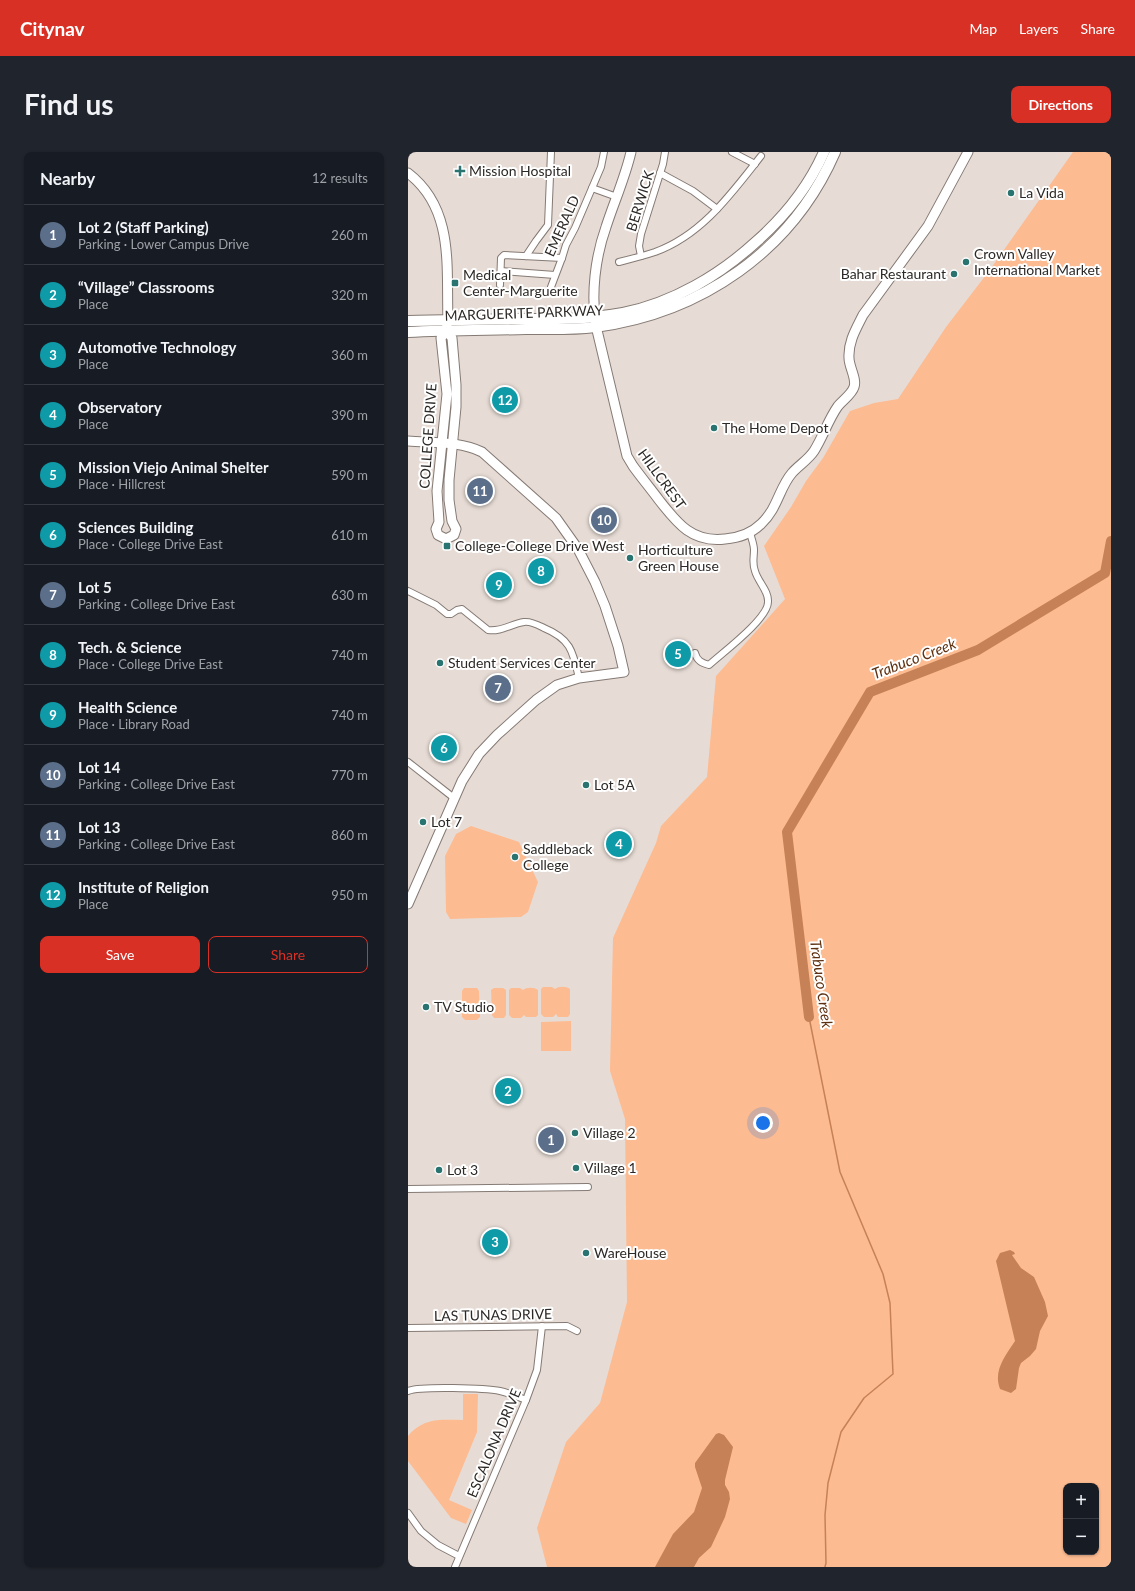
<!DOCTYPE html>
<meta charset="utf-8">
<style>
:root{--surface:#171b24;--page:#20242c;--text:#f1f3f6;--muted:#9ea1a6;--line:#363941;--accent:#d93025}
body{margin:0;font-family:Lato,sans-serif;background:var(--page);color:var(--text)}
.controls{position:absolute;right:12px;bottom:12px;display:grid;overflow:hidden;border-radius:8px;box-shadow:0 1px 3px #0004}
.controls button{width:36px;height:36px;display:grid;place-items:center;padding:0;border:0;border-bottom:1px solid var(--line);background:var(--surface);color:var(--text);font:20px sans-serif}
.you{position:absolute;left:355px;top:971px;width:14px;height:14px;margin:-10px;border:3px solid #fff;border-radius:50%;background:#1a73e8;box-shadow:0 0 0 6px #1a73e833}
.badge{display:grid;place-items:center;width:26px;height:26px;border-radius:50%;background:var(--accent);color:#fff;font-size:13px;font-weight:700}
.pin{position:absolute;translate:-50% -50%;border:2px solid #fff;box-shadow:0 1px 4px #0006}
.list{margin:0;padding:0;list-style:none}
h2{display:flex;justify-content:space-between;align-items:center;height:52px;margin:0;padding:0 16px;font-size:17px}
h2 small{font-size:13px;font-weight:400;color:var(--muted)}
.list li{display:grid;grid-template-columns:26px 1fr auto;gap:12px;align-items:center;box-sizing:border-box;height:60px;padding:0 16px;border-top:1px solid var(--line)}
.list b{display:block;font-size:15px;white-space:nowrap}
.list p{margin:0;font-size:13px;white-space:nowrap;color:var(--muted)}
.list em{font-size:13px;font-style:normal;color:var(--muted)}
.actions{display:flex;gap:8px;padding:12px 16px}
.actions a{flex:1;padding:9px 0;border:1px solid var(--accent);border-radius:8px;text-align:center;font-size:14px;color:var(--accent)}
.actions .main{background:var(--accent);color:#fff}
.map{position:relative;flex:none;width:703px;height:1415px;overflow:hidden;border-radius:8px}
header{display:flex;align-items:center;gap:24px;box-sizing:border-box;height:56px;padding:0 20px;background:var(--accent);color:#fff}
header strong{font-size:19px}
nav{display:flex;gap:22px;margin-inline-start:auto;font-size:14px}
.intro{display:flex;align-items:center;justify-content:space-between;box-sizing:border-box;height:96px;padding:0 24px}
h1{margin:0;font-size:28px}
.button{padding:10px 18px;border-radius:8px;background:var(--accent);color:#fff;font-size:14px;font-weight:700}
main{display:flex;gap:24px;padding:0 24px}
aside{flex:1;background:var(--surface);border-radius:8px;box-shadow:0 1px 3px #0004}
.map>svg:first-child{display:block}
</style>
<header>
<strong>Citynav</strong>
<nav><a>Map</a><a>Layers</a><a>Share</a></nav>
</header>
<div class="intro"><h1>Find us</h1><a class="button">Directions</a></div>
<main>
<aside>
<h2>Nearby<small>12 results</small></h2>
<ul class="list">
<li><span class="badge" style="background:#5c6f8a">1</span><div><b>Lot 2 (Staff Parking)</b><p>Parking · Lower Campus Drive</p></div><em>260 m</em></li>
<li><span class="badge" style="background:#0f9aa8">2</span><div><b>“Village” Classrooms</b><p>Place</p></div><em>320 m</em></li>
<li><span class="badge" style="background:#0f9aa8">3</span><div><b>Automotive Technology</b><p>Place</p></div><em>360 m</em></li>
<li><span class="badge" style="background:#0f9aa8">4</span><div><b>Observatory</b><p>Place</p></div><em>390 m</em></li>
<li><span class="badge" style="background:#0f9aa8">5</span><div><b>Mission Viejo Animal Shelter</b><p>Place · Hillcrest</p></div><em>590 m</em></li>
<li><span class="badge" style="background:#0f9aa8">6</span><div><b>Sciences Building</b><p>Place · College Drive East</p></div><em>610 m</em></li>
<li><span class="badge" style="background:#5c6f8a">7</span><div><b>Lot 5</b><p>Parking · College Drive East</p></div><em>630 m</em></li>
<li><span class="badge" style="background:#0f9aa8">8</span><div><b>Tech. &amp; Science</b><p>Place · College Drive East</p></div><em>740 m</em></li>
<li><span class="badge" style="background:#0f9aa8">9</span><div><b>Health Science</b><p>Place · Library Road</p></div><em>740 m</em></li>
<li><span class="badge" style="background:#5c6f8a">10</span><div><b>Lot 14</b><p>Parking · College Drive East</p></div><em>770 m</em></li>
<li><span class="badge" style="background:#5c6f8a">11</span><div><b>Lot 13</b><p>Parking · College Drive East</p></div><em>860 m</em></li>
<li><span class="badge" style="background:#0f9aa8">12</span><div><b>Institute of Religion</b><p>Place</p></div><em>950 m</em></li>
</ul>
<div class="actions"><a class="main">Save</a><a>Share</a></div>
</aside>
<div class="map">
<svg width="703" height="1415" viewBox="0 0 703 1415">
<rect width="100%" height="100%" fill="#e7dcd5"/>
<g fill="#fdbb91" fill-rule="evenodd">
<path d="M665,0H703V1415H139L129,1376L158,1290L192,1251L219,1150L217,967L202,919L205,786L248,691L253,674L299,625L308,524L377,447L356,394L383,355L398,329L415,306L442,259L466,251L490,247L538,175L581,119ZM658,1334H688V1400H658Z"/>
<path d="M63,674L111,690L130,730L120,760L113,765L42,767L38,760L37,704L48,682Z"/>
<path d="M135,835H144L147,837C151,834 158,834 162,837V862L160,865H150L148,862L145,865H136L133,862V837Z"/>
<path d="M56,836H69L71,839L72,865L69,868H57L54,865V839Z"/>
<path d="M86,836H95L98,838V863L96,866H86L84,863L83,838Z"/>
<path d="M103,836H112L115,838C119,835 126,835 130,838V863L128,865H118L116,863L113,866H104L101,863V838Z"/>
<path d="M163,869V899H133V870Z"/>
<path d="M55,1242H70L69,1280L41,1348L64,1358L58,1372L43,1366L0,1309V1284C17,1265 32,1268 55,1268Z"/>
</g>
<g fill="#c68256">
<path d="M602,1098L606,1100L607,1102L604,1103L613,1116L626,1125L637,1150L640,1164L632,1179L628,1197L622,1204L613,1211L611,1216L608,1237L603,1241L592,1237C585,1219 597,1204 607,1189L588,1109L592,1101Z"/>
<path d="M311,1281L316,1283L325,1295L317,1328V1333L321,1340L322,1347L317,1365L303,1395L291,1406L286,1415H247L265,1382L286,1360L294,1336L287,1315V1311L308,1282Z"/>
</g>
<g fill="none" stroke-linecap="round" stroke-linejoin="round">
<path stroke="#c68256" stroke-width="1.5" d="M401,865L432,1020L475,1122L482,1151L485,1222L456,1246L433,1280L420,1331L417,1363L418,1411L417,1415"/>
<path stroke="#c68256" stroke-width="10" d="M401,865L379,680L462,540L570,498L697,421L703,389"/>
<defs>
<g id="street">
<path d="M324,0L347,12"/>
<path d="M252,21L285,39L309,57"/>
<path d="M184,36L209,45"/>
<path d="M118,104L128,89L140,73L143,0"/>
<path d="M233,104L231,94L233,82L255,12L257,0"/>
<path d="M211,110C223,107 235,104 247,100C294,83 323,42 353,4"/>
<path d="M93,119L147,123"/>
<path d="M92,133L93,106L96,103L154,106"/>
<path d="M143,135L154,106L158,93L167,76L193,15L196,0"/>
<path d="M0,439L28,453L39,462H43L49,458L54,457L80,478C93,480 103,472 116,470C123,469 130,473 136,476C163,487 165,500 171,526"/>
<path d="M287,501C289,509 294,511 301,513C314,501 360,467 360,450C361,439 350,430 347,419C344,412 346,405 346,398C346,392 343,386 342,380"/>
<path d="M0,610L46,646"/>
<path d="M0,1037L180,1035"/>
<path d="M0,1176L159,1174L169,1179"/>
<path d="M0,1239C11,1234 78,1236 92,1239C101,1241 110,1245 118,1248"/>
<path d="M0,1361L13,1379L30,1393L51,1404"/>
<path d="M47,1415L118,1248L129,1218L134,1174"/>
</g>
<g id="secondary">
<path d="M223,0C217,26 206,50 198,75C187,106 183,142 188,174L219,304L225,314C233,325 242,336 251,348C269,371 284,391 317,387C330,386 344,381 353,372C370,356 371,336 384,321C391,313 400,308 406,299C415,285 420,268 430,254C435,248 444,242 446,235C449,227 441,215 441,206C440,190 448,177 455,163L520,74L560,0"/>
<path d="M0,21C47,57 38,116 40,168L38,178L33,186L39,242L29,339L31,370L28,377L30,383L38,387L46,383L48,377L44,369L41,348V328L48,255V233L44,186L38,178"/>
<path d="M0,289C24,291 52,289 74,300L148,366L170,397L187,430L197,454L210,494L216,520L171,526L149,533L128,548L89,583L71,602L54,629L0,752"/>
</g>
<g id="primary">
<path d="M0,169C35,168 71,168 106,167C142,167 179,168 215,161C265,151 312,123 349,89C377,64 401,34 416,0"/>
<path d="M0,180C39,178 78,178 118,177C141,177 164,178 187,175C293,161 384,99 427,0"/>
</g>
</defs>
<use href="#street" stroke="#857a74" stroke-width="8"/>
<use href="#secondary" stroke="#857a74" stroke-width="11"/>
<use href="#primary" stroke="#857a74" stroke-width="12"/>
<use href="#street" stroke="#fff" stroke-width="6"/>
<use href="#secondary" stroke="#fff" stroke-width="9"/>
<use href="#primary" stroke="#fff" stroke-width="10"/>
</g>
<g fill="#297370" stroke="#fff" stroke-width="1.5">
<path d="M50 13h4v4h4v4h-4v4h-4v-4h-4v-4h4z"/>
<circle cx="603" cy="41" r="4"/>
<circle cx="558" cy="110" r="4"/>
<circle cx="546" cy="122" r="4"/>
<rect x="43" y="127" width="8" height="8" rx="2"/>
<circle cx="306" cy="276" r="4"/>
<rect x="35" y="390" width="8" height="8" rx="2"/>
<circle cx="222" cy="406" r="4"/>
<circle cx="32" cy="511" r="4"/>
<circle cx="178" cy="633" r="4"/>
<circle cx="15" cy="670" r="4"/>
<circle cx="107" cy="705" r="4"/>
<circle cx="18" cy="855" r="4"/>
<circle cx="167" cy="981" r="4"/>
<circle cx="168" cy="1016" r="4"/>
<circle cx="31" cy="1018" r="4"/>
<circle cx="178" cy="1101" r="4"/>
</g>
<g text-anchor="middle" stroke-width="4" stroke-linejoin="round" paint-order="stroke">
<g font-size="14" fill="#2c2825" stroke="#fff" text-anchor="start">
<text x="61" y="24">Mission Hospital</text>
<text x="611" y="46">La Vida</text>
<text x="566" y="107">Crown Valley<tspan x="566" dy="16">International Market</tspan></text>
<text x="538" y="127" text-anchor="end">Bahar Restaurant</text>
<text x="55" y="128">Medical<tspan x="55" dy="16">Center-Marguerite</tspan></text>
<text x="314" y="281">The Home Depot</text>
<text x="47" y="399">College-College Drive West</text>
<text x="230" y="403">Horticulture<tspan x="230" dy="16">Green House</tspan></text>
<text x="40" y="516">Student Services Center</text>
<text x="186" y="638">Lot 5A</text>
<text x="23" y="675">Lot 7</text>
<text x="115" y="702">Saddleback<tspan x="115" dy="16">College</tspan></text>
<text x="26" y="860">TV Studio</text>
<text x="175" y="986">Village 2</text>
<text x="176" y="1021">Village 1</text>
<text x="39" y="1023">Lot 3</text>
<text x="186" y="1106">WareHouse</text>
</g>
<g font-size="14" fill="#2c2825" stroke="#fff">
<text transform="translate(232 49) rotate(-73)" y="5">BERWICK</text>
<text transform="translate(154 74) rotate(-66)" y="5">EMERALD</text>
<text transform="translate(116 161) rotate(-2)" y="5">MARGUERITE PARKWAY</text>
<text transform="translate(20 284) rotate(-86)" y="5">COLLEGE DRIVE</text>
<text transform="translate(254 327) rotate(54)" y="5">HILLCREST</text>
<text transform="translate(85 1163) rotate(-1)" y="5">LAS TUNAS DRIVE</text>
<text transform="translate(86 1291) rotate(-67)" y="5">ESCALONA DRIVE</text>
</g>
<g font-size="15" font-style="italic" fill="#5e300f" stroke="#fff">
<text transform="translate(506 507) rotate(-21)" y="5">Trabuco Creek</text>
<text transform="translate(413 832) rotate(82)" y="5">Trabuco Creek</text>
</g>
</g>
</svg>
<div class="controls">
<button>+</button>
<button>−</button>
</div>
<div class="you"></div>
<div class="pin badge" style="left:143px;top:988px;background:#5c6f8a">1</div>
<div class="pin badge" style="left:100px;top:939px;background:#0f9aa8">2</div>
<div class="pin badge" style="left:87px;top:1090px;background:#0f9aa8">3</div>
<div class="pin badge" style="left:211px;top:692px;background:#0f9aa8">4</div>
<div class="pin badge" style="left:270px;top:502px;background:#0f9aa8">5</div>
<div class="pin badge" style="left:36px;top:596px;background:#0f9aa8">6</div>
<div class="pin badge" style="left:90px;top:536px;background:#5c6f8a">7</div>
<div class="pin badge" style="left:133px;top:419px;background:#0f9aa8">8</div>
<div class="pin badge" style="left:91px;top:433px;background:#0f9aa8">9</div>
<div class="pin badge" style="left:196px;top:368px;background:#5c6f8a">10</div>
<div class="pin badge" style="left:72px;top:339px;background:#5c6f8a">11</div>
<div class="pin badge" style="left:97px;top:248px;background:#0f9aa8">12</div>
</div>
</main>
